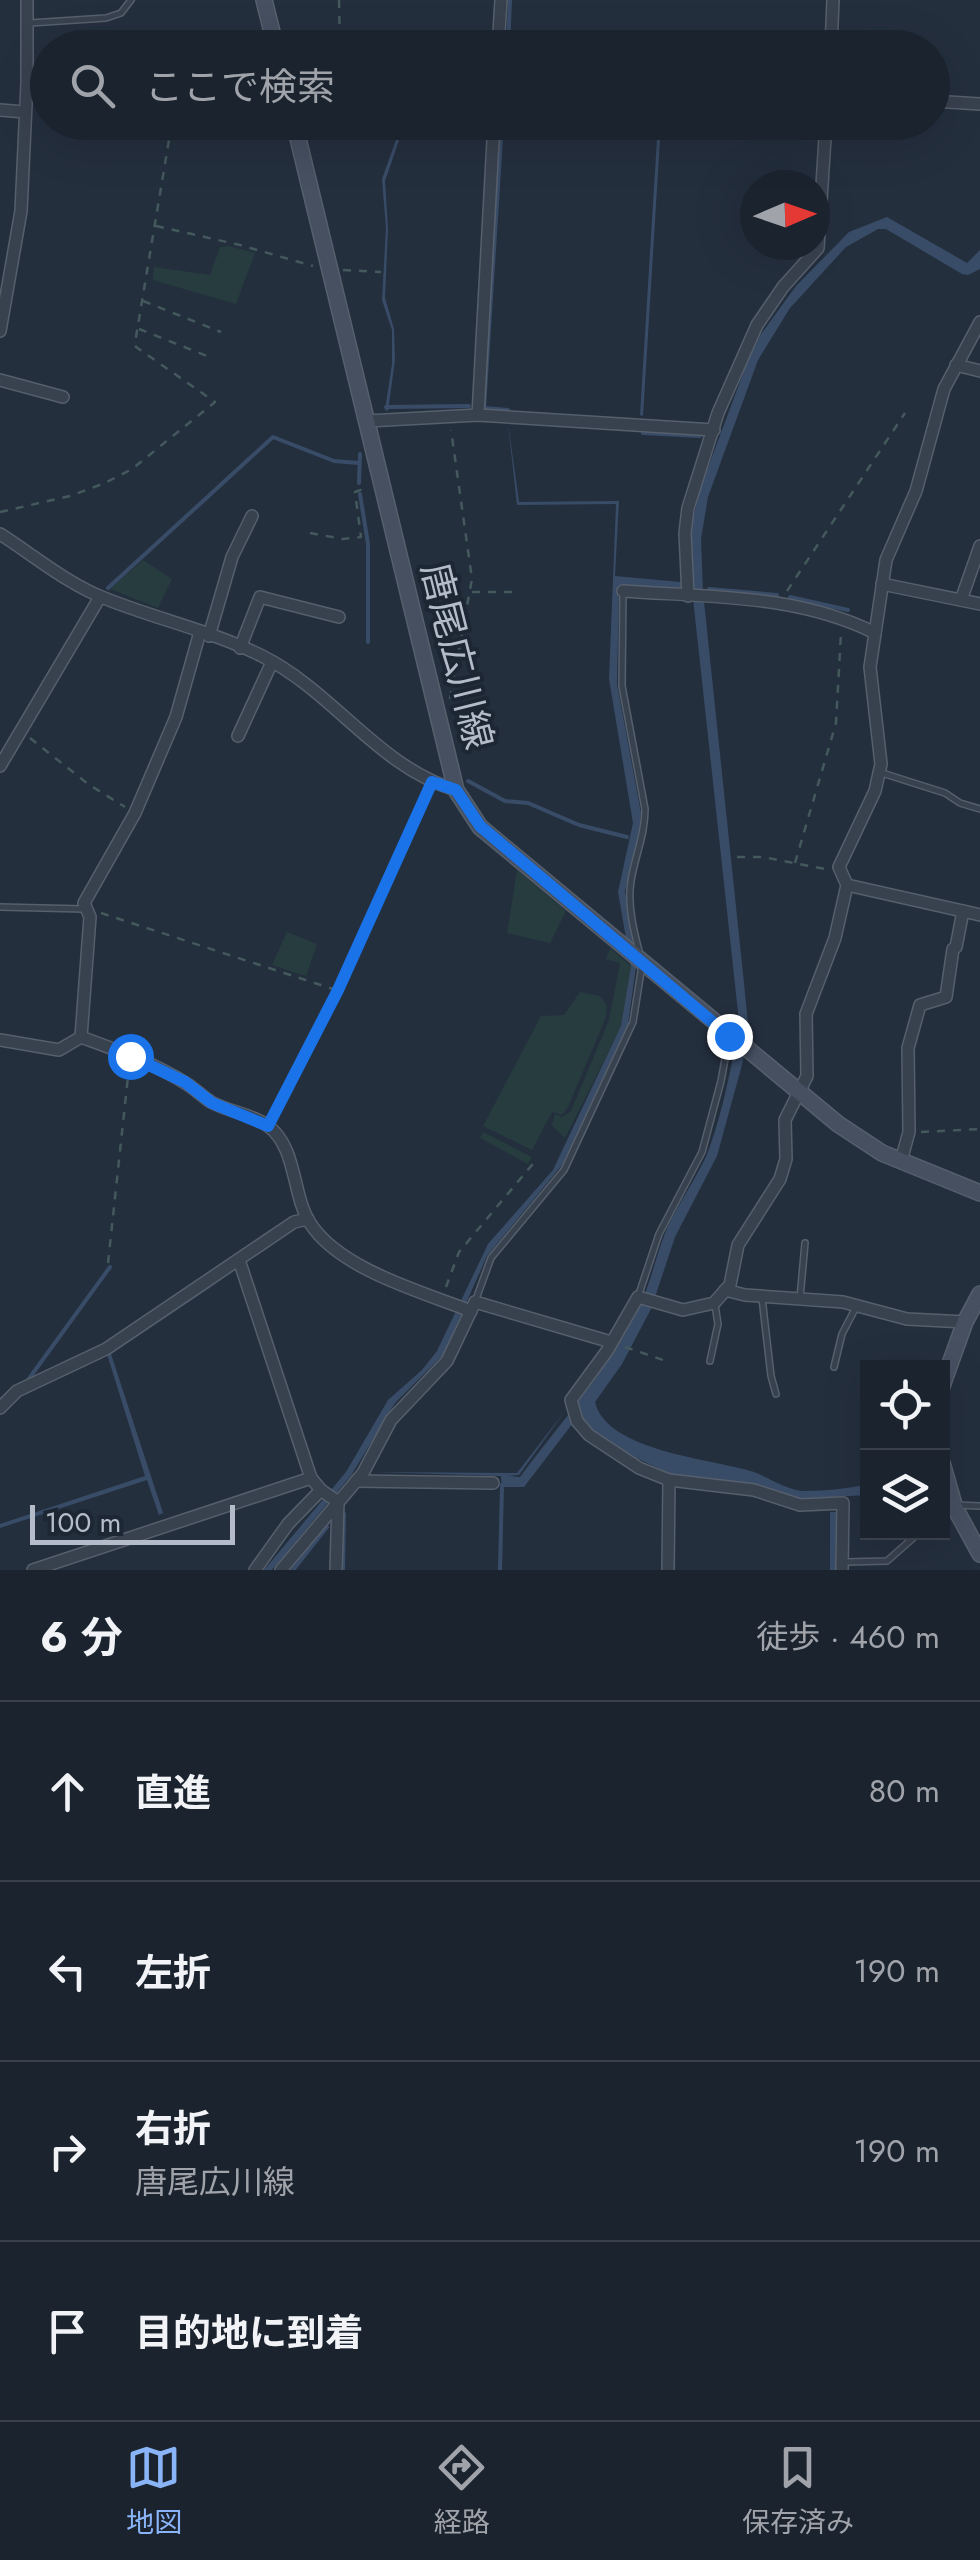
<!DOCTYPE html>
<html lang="ja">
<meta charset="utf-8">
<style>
:root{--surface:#1b232e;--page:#242b36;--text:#f1f3f6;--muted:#a0a4aa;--line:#39404a;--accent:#8ab4f8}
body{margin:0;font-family:Jost,"Noto Sans JP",sans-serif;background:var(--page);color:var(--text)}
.controls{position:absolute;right:30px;bottom:30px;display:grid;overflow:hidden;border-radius:0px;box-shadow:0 10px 40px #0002}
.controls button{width:90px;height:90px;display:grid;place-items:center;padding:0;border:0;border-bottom:2px solid var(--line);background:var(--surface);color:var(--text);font:50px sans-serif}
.compass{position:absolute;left:740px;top:170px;width:90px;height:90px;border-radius:50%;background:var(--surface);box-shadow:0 10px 40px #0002;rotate:88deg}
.scale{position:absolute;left:30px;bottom:25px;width:205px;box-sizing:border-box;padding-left:10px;border:5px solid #b4bcc9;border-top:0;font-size:28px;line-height:35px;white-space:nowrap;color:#b4bcc9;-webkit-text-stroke:8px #1d2633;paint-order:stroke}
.stop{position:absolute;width:30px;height:30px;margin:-22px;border:8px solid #1a73e8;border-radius:50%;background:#fff}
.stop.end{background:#1a73e8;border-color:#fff;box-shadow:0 2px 10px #0008}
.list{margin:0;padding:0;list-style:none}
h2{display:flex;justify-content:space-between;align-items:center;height:130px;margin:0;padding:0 40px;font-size:42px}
h2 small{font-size:32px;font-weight:400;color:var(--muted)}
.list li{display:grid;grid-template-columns:65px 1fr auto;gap:30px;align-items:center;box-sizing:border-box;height:180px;padding:0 40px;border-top:2px solid var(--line)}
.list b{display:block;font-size:38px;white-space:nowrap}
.list p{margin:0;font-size:32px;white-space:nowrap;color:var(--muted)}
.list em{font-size:32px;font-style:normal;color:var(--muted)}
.icon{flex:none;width:55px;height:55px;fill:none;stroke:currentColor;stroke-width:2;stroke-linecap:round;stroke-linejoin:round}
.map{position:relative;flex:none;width:980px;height:1570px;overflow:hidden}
.search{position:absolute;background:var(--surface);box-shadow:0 10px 40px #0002;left:30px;right:30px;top:30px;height:110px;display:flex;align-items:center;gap:25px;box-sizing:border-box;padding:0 35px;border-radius:55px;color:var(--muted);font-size:38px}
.sheet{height:850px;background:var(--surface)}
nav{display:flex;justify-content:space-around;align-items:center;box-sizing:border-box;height:140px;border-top:2px solid var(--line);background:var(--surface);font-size:28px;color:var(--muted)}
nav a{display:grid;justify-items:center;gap:5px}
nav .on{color:var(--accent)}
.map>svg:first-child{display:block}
</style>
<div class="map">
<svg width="980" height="1570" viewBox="0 0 980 1570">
<rect width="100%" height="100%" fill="#242f3e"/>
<g fill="#263c3f">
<path d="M229,246L255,253L236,304L153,280L154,267L210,275L220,247Z"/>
<path d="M143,560L172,579L158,608L110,589Z"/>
<path d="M517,870L566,911L550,943L507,933Z"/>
<path d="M287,932L317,944L306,976L272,965Z"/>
<path d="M610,948L632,967L624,1021L565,1138L552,1125L555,1114L562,1117L571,1111L609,1020L620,963L606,959Z"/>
<path d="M580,992L600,996L607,1006L606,1017L568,1107L562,1115L552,1112L532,1150L483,1126L541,1016L564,1015Z"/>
<path d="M483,1132L532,1157L528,1164L480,1138Z"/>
</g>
<g fill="#394c67">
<path d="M402,123H405L385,181L388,229L385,298L394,329L395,360L388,411L385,410L392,364V330L382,300L386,228L382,179Z"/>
<path d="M658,123H661L643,416L640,415Z"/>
<path d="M887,217L967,263L980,250V269L968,275L962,274L886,229H878L846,247L790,308L758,360L708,497L701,539L703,592L744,983L748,1024L743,1061L717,1156L675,1237L651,1309L622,1364L595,1402C607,1452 714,1459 754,1472C770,1478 788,1491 805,1491C826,1491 847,1488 867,1485V1495L799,1499L743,1485L671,1474L632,1456L593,1430L583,1419L573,1423L524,1487H502L501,1476L375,1472L517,1473L565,1411L519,1475L507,1476L520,1477C561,1422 609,1369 639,1307C653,1279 656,1251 670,1222C681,1201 693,1182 704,1161C719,1129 738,1047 738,1012L692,589L619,586L617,684L641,813L638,841L625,891L636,967L628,1024L562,1165L487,1256L443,1355L395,1403L352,1474L272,1570H264L346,1472L388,1400L422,1370L437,1351L488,1244L553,1170L621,1026L631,967L618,892L633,823L609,679L616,504L517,505L508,423L519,502L619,501L615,576L691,583V528L700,489L747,363L761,334L796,286L849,232Z"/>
<path d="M232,1273L111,1354L163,1513L159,1515L147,1480L0,1528V1524L145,1476L107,1354Z"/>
<path d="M830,1512H837L836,1570H830Z"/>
</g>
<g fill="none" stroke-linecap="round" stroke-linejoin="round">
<g stroke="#394c67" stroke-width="4">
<path d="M508,48L510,0"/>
<path d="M502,122L484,408L508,410"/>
<path d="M386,407L469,406"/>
<path d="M643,433L700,436"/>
<path d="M359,483L360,454"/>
<path d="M360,494L368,544V642"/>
<path d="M108,588L273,437L334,461L359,463"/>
<path d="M709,589L777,595"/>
<path d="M790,597L848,610"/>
<path d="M468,781L505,801L528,803L579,825L627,837"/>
<path d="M28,1380L110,1267"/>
<path d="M293,1570L327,1527"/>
<path d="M343,1570L344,1514"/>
<path d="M500,1570L502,1485"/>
</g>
<defs>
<g id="lane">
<path d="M30,23L106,18L121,13L131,0"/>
<path d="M30,83L48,84"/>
<path d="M203,122L255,130L258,122"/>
<path d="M623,591L622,686L645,809C645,835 635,856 631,881C627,905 634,932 640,955"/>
<path d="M882,773L945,793L960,803L980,809"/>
<path d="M0,907L84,909"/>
<path d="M639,1294L659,1234L702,1152L721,1081L729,1037"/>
<path d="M762,1298L771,1376L776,1394"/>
<path d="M800,1298L805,1243"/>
<path d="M476,1299L491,1258L564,1170L633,1022L642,965"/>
<path d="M710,1361L718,1324L715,1305"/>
<path d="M834,1367L842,1334L855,1309"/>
<path d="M957,1505L980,1506"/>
<path d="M846,1562L887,1561L920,1532"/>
</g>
<g id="street">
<path d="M498,48L501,0"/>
<path d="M831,48L833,0"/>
<path d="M932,101L980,104"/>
<path d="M0,110L25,112"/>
<path d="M0,331L21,211L27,83V0"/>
<path d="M956,365L980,371"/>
<path d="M0,380L63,397"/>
<path d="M478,415L494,122"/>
<path d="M367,421L478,415L714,430"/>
<path d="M0,534C33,555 68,584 104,598C156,619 212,631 262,656C334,692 378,767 456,790"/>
<path d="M882,584L980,604"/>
<path d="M623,591C708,597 797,594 875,633"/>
<path d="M688,596L685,533L688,508L718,413L757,325L783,287L818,248L826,122"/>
<path d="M961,600L980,546"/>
<path d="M209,636L232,557L252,516"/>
<path d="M240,648L260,597L339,617"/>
<path d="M238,736L272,662"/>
<path d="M0,766L100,597"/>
<path d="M847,885L980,915"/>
<path d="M81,1037C116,1050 154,1063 187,1084C195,1089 203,1097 211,1102C229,1112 252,1114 268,1126C297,1147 292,1195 310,1223C339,1269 422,1292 471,1311"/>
<path d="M81,1037L90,917L84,903L135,813L176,717L200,632"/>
<path d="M0,1040L59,1050L81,1037"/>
<path d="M901,1161L909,1132L908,1048L920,1005L946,997L953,949L956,947L963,911"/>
<path d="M239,1260L311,1478L321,1490L338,1502"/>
<path d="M725,1290L745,1295L843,1302L907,1319L965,1322"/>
<path d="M0,1408L17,1391L106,1349L294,1222L308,1219"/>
<path d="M356,1481L493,1483"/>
<path d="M33,1570L311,1478"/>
<path d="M255,1570L288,1524L321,1490"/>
<path d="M281,1570L363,1473L391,1420L447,1361L475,1302L611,1342"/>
<path d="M336,1570L338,1502"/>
<path d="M668,1570L669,1480"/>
<path d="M842,1570L843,1503L800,1505L754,1490L669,1480L639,1468L589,1435L577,1421L571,1400L607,1351L638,1297L683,1310L714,1303L730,1285L738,1245L780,1179L786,1159L785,1120L807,1076L806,1014L835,938L847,885L839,867L875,791L881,764L870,667L886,560L916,491L944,389L980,322"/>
</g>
<g id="secondary">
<path d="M264,0L276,48"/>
<path d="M294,122L456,790L480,827L838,1124L882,1153L980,1193"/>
<path d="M942,1386L965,1322L980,1294"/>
<path d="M942,1463L955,1508L980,1554"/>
</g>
</defs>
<use href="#lane" stroke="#565f6c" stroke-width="8"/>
<use href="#street" stroke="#565f6c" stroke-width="14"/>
<use href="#secondary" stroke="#565f6c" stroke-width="18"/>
<g stroke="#44595c" stroke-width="2.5" stroke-dasharray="8 8" stroke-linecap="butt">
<path d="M339,0L340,48"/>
<path d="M156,226L240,245L313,266"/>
<path d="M343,270L381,272"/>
<path d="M143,301L221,332"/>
<path d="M139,329L207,356"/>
<path d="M0,512L70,496L105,483L132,469L215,402L136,347L135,343L172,122"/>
<path d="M310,533L343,539L361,537L355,492L366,488"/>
<path d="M787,591L905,413"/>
<path d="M472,592H520"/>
<path d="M450,699L472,579L451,430"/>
<path d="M30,738L88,784L125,807"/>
<path d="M737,857H763L825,869"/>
<path d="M795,863L836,723L841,633"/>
<path d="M101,913L336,990"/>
<path d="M273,1115L337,990L427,793"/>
<path d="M921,1132L980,1129"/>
<path d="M108,1263L129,1067"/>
<path d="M446,1287L459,1252L537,1159"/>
<path d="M625,1347L666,1361"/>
</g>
<use href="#lane" stroke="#38414e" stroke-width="5"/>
<use href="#street" stroke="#38414e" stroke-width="11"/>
<use href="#secondary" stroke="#465061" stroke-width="15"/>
</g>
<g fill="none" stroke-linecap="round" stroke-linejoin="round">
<path stroke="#1a73e8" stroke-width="12" d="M130,1056L185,1082L212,1103L268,1126L338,990L432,782L456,790L480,826L729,1036"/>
</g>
<g text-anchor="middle" stroke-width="8" stroke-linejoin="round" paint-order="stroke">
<g font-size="38" fill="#b4bcc9" stroke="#1d2633">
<text transform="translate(457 656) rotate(76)" y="13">唐尾広川線</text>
</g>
</g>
</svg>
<div class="controls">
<button><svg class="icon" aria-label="locate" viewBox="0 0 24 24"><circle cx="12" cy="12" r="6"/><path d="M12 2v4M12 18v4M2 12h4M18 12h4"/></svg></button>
<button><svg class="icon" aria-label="layers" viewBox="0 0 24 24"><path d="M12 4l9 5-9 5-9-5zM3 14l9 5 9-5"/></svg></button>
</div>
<svg class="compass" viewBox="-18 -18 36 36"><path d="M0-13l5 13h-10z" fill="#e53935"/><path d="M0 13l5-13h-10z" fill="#a0a4aa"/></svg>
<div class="scale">100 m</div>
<div class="stop" style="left:130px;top:1056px"></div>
<div class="stop end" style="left:729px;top:1036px"></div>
<div class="search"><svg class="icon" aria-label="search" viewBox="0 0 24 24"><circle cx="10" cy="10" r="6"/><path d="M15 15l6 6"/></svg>ここで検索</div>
</div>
<section class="sheet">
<h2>6 分<small>徒歩 · 460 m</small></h2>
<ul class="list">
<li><svg class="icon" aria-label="ahead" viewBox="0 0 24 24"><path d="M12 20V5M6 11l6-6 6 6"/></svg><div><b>直進</b></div><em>80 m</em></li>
<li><svg class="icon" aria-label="left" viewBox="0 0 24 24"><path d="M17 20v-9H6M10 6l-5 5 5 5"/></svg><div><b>左折</b></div><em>190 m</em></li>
<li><svg class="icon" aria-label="right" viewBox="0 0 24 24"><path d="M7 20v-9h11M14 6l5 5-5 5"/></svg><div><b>右折</b><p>唐尾広川線</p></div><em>190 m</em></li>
<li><svg class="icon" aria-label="arrive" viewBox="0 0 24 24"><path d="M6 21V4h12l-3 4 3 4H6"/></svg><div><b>目的地に到着</b></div></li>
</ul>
</section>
<nav>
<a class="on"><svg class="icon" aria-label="map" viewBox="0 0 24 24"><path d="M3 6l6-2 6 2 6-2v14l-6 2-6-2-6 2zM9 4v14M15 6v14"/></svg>地図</a>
<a><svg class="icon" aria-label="directions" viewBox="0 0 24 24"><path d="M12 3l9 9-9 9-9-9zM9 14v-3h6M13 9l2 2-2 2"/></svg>経路</a>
<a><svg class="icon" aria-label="saved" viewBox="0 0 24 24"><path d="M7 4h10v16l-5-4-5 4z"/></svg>保存済み</a>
</nav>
